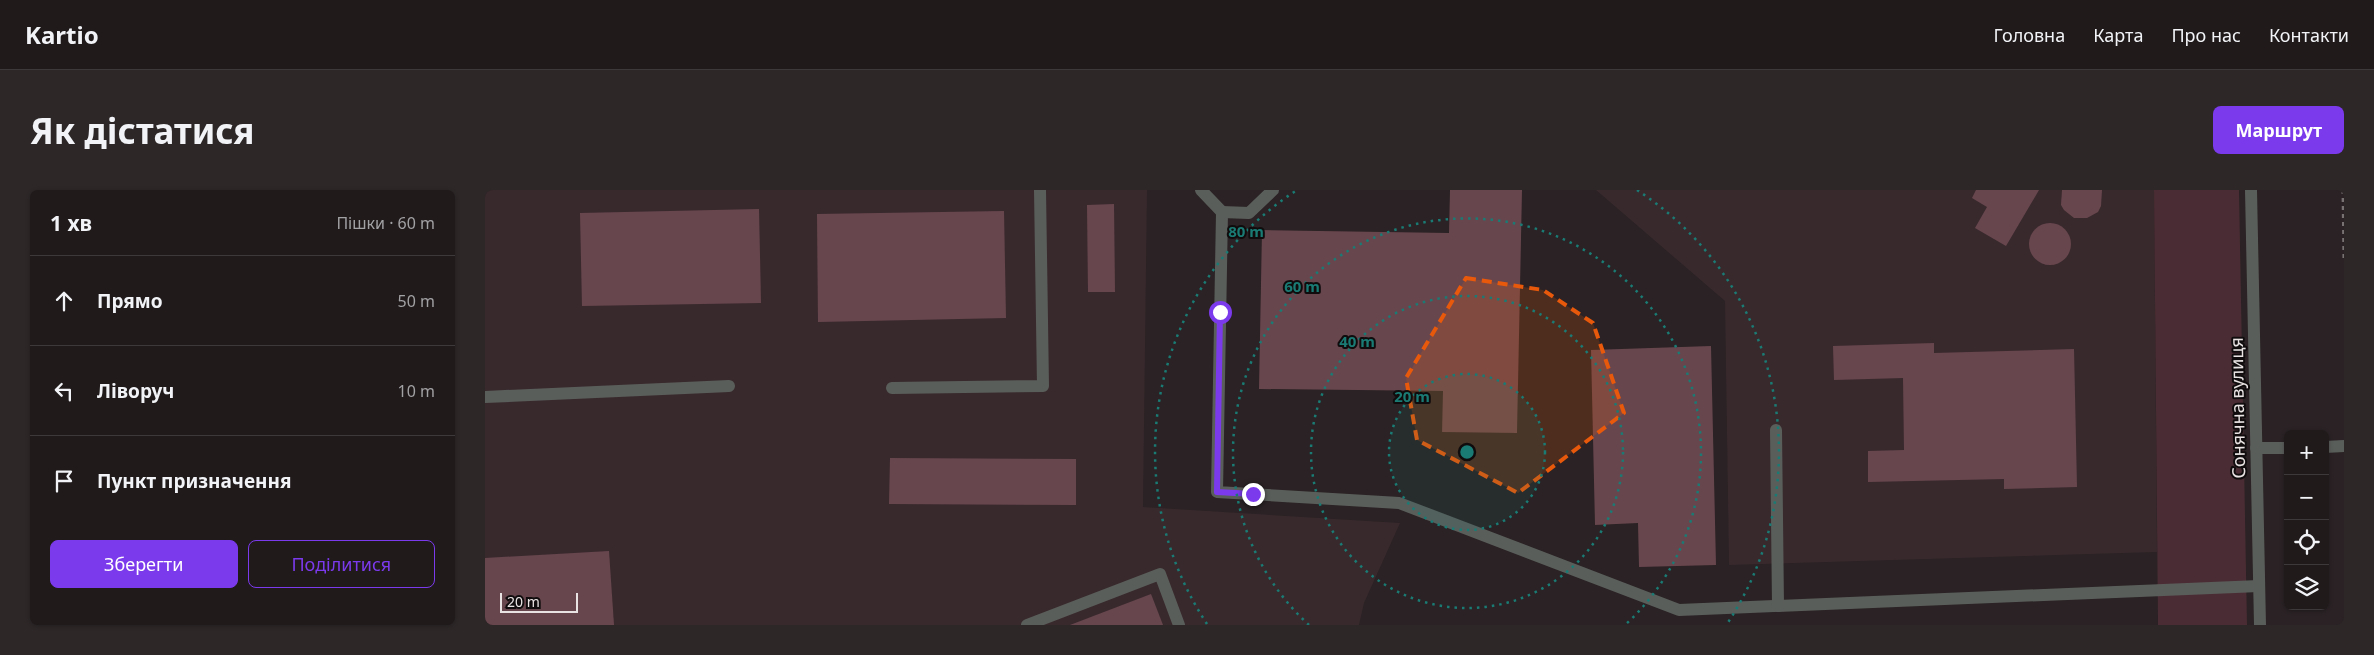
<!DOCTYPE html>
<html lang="uk">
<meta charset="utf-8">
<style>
:root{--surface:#201a1b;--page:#2d2728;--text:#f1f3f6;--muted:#a2a1a3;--line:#3d383a;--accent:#7c3aed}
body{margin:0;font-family:"Noto Sans",sans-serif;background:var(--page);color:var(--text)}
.controls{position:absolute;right:15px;bottom:15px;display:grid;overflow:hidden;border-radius:8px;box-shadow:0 1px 4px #0004}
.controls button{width:45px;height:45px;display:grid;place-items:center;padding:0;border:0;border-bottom:1px solid var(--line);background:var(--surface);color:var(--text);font:25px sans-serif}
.scale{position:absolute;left:15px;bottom:12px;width:78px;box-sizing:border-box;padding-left:5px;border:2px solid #e9e3e4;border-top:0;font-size:14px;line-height:18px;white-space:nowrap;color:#e9e3e4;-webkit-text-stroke:4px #100c0d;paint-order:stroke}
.stop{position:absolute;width:15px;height:15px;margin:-11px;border:4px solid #7c3aed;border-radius:50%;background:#fff}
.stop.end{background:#7c3aed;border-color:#fff;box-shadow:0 1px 5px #0008}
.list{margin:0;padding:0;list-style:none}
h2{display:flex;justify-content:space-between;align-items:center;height:65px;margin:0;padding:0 20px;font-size:21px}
h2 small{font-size:16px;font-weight:400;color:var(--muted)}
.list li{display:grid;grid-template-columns:32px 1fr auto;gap:15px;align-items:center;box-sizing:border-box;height:90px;padding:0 20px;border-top:1px solid var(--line)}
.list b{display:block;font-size:19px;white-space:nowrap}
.list em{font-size:16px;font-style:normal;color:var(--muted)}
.actions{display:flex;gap:10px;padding:15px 20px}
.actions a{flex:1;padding:11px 0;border:1px solid var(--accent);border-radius:8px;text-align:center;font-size:18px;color:var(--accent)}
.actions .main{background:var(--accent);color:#fff}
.icon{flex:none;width:28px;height:28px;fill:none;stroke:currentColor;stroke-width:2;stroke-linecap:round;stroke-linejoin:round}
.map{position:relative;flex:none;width:1859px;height:435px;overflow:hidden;border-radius:8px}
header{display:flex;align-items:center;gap:30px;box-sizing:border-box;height:70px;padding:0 25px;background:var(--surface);border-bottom:1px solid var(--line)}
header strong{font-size:24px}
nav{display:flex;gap:28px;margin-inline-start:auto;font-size:18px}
.intro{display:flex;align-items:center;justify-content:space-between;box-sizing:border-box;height:120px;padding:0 30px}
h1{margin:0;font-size:35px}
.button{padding:12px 22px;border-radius:8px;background:var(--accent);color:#fff;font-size:18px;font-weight:700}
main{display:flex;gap:30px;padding:0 30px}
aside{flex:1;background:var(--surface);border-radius:8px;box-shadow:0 1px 4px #0004}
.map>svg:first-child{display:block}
</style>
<header>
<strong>Kartio</strong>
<nav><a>Головна</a><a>Карта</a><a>Про нас</a><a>Контакти</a></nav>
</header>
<div class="intro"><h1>Як дістатися</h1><a class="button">Маршрут</a></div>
<main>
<aside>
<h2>1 хв<small>Пішки · 60 m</small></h2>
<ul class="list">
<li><svg class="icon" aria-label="ahead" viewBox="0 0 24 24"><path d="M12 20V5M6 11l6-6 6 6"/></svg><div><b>Прямо</b></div><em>50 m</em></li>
<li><svg class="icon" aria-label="left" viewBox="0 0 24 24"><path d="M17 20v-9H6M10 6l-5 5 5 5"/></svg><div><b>Ліворуч</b></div><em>10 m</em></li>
<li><svg class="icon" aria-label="arrive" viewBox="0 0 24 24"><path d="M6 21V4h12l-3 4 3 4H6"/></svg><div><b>Пункт призначення</b></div></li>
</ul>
<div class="actions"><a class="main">Зберегти</a><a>Поділитися</a></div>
</aside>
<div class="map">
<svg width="1859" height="435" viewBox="0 0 1859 435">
<rect width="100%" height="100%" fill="#2a2224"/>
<g fill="#38292d">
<path d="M0,0H662L658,317L915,333L879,413L874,435H0Z"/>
<path d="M1111,0H1669L1672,362L1244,375L1240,111Z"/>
</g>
<path fill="#4a2d34" d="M1669,0H1754L1762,435H1673Z"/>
<g fill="#68464e">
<path d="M965,0H1037L1032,243L957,242L958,201L774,199L777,40L964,43Z"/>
<path d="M1491,0H1554L1521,56L1490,38L1502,17L1487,8Z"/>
<path d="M1577,0H1617L1616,16L1613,22L1602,28H1589L1579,20L1576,15Z"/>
<path d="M629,14L630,102H603L602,15Z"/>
<path d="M274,19L276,113L97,116L95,23Z"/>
<path d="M519,21L521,128L333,132L332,24Z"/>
<circle cx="1565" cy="54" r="21"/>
<path d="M1449,153V163L1589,159L1592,297L1519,299V289L1383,292V261L1419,260L1418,188L1349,190L1348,156Z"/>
<path d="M1226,156L1231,375L1154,377L1153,333L1110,335L1106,160Z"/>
<path d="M405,268L591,269V315L404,314Z"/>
<path d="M124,361L129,435H0V368Z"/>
<path d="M666,404L678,435H585Z"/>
</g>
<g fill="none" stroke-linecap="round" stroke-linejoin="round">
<path stroke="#797273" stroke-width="3" stroke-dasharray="4 4" stroke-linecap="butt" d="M1858,0L1859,70"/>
<g stroke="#5a5e5b" stroke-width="12">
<path d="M716,0L737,22L732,302L914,313L1194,420L1774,396"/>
<path d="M1766,0L1775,435"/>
<path d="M737,22L764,23L788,0"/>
<path d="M407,198L558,196L555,0"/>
<path d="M0,207L244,196"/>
<path d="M1291,240L1293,416"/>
<path d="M1840,257L1859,256"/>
<path d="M1771,258H1803"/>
<path d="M542,435L675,384L694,435"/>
</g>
</g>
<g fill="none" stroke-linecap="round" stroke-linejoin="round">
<path stroke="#7c3aed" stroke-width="6" d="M735,122L732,302L768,304"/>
</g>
<path fill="#e8590c" fill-opacity="0.2" stroke="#e8590c" stroke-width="4" stroke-dasharray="10 6" stroke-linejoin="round" d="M981,88L1058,100L1108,133L1139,223L1033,303L932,250L921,188Z"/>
<circle cx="982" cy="262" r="78" fill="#1a7b74" fill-opacity=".12"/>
<g fill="none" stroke="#1a7b74" stroke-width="2.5" stroke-dasharray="2.5 5">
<circle cx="982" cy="262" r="78"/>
<circle cx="982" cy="262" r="156"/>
<path d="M824 435A234 234 0 1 1 1140 435"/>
<path d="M722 434A312 312 0 0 1 812 0M1152 0A312 312 0 0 1 1242 434"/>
</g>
<g text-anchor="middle" stroke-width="4" stroke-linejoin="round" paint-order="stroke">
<g font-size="18" fill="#e9e3e4" stroke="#100c0d">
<text transform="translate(1753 218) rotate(-91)" y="6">Сонячна вулиця</text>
</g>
</g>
<circle cx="982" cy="262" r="8" fill="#1a7b74" stroke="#100c0d" stroke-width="2.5"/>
<g font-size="15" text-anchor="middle" font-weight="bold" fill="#1a7b74" stroke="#100c0d" stroke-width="4" stroke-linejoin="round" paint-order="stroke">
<text x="761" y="47">80 m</text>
<text x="817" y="102">60 m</text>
<text x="872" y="157">40 m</text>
<text x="927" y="212">20 m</text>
</g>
</svg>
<div class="controls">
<button>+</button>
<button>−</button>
<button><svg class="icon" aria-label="locate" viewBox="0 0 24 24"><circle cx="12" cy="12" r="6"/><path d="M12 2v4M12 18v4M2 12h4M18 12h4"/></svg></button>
<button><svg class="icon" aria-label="layers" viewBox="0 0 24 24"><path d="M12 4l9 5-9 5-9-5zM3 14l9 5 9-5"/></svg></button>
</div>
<div class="scale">20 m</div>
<div class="stop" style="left:735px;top:122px"></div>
<div class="stop end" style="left:768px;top:304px"></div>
</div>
</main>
